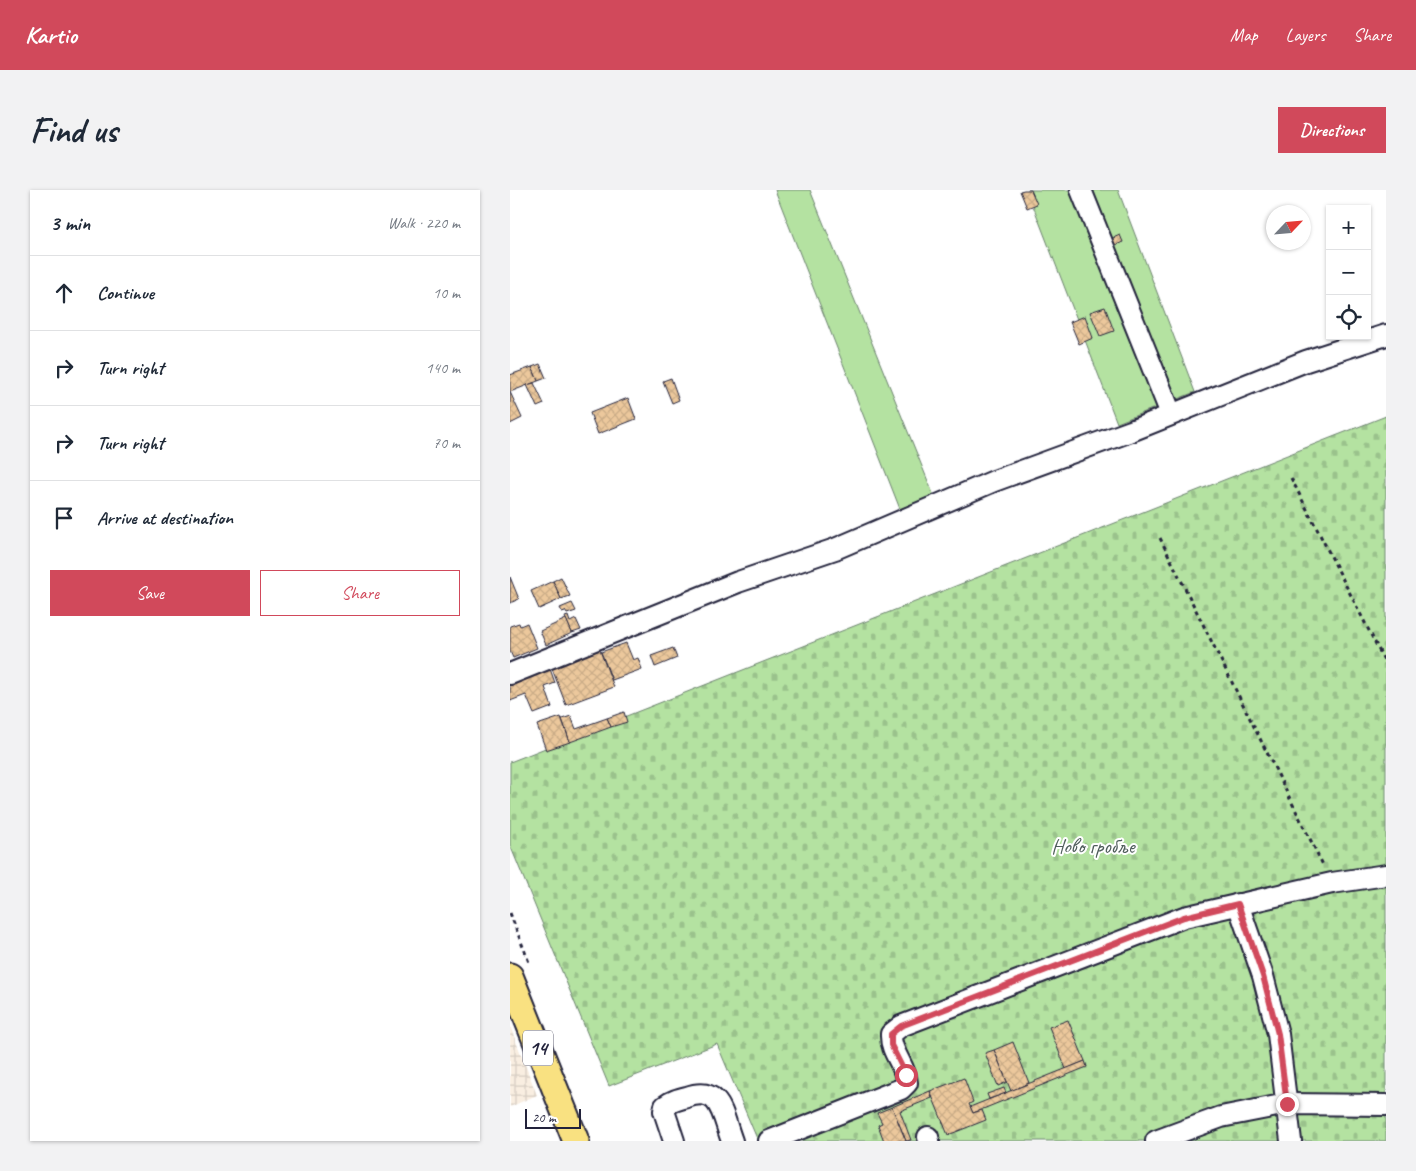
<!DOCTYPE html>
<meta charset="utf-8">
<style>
:root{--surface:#fff;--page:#f2f2f3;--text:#1f2937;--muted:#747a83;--line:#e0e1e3;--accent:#d1495b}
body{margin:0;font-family:Caveat,sans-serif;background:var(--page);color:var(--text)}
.controls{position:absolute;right:15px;top:15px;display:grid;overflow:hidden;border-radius:0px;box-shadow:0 1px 4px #0004}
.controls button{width:45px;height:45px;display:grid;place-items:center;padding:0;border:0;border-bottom:1px solid var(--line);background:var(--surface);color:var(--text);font:25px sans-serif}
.compass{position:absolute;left:756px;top:15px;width:45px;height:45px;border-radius:50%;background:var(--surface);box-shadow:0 1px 4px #0004;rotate:64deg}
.scale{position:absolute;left:15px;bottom:12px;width:56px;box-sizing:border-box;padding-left:5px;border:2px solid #22223b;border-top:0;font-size:14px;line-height:18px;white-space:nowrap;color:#22223b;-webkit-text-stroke:4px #fff;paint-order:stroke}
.stop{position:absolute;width:15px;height:15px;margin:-11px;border:4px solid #d1495b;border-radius:50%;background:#fff}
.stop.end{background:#d1495b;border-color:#fff;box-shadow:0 1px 5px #0008}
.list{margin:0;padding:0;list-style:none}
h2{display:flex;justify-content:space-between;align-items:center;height:65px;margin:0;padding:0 20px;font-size:21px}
h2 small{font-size:16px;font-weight:400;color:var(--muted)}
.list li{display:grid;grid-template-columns:32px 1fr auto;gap:15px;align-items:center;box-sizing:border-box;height:75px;padding:0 20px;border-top:1px solid var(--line)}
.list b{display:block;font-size:19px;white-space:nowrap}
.list em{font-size:16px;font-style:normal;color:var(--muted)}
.actions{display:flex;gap:10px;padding:15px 20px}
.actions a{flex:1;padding:11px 0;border:1px solid var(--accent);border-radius:0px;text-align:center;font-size:18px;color:var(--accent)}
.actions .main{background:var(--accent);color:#fff}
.icon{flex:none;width:28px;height:28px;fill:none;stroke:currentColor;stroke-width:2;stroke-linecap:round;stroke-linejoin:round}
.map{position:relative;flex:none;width:876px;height:951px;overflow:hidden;border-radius:0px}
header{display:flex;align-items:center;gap:30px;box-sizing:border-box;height:70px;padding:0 25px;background:var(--accent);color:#fff}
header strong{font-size:24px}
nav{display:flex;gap:28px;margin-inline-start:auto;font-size:18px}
.intro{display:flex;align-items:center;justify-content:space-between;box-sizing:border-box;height:120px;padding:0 30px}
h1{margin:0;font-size:35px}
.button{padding:12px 22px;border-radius:0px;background:var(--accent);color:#fff;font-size:18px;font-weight:700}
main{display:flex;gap:30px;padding:0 30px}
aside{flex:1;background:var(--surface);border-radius:0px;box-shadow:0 1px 4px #0004}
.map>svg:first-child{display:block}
</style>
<header>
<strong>Kartio</strong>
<nav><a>Map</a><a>Layers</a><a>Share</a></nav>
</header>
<div class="intro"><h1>Find us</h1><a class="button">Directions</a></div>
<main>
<aside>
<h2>3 min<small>Walk · 220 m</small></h2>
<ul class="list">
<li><svg class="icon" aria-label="ahead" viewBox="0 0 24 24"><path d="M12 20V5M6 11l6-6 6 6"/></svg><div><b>Continue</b></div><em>10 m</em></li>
<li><svg class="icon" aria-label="right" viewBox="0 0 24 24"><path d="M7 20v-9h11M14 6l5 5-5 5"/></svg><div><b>Turn right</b></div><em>140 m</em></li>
<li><svg class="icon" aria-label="right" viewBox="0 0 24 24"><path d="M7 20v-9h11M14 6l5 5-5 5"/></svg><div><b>Turn right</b></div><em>70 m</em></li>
<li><svg class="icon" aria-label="arrive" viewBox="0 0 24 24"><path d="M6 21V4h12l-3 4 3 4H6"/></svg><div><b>Arrive at destination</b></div></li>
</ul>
<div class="actions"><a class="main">Save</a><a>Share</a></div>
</aside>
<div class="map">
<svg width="876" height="951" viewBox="0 0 876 951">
<defs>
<pattern id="industrial-grid" width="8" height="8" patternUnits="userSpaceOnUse" patternTransform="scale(1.25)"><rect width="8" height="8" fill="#f9eee1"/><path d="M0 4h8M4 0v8" fill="none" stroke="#d5ccc2"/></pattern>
<pattern id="cemetery-stones" width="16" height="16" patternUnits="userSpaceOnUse" patternTransform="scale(1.25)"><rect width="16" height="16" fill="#b4e2a1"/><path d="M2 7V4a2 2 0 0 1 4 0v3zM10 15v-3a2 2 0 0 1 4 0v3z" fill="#9ac28c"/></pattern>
<pattern id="building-cross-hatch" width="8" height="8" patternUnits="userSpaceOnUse" patternTransform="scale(1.25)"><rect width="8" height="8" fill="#ecc89c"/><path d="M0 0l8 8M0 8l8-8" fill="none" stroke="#caac87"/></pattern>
</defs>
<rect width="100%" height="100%" fill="#fff"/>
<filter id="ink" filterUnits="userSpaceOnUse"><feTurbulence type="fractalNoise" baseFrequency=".02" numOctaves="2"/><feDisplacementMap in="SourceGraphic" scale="10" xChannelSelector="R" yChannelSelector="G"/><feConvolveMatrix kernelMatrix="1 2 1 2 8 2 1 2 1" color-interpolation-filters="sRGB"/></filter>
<g filter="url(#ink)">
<path fill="url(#industrial-grid)" d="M0,836L27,905L0,917Z"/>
<path fill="url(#cemetery-stones)" stroke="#6b826e" d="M876,226V951H248L207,854L99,896L0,655V572Z"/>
<g fill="#b4e2a1" stroke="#6b826e">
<path d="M265,0H300L424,306L390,319Z"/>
<path d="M517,0H608L685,202L607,233Z"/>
</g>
<g fill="url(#building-cross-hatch)" stroke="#22223b">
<path d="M514,0H521L527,14L517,18L510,1Z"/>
<path d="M610,45L613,52L599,58L596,51Z"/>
<path d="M595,117L604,141L590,146L580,122Z"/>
<path d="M575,126L583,148L569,154L560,132Z"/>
<path d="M30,174L36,188L28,191L22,177Z"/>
<path d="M22,177L28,191L0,202V185Z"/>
<path d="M161,188L169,210L162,213L153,191Z"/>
<path d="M24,193L34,214L27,217L17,195Z"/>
<path d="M0,202L12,228L0,234Z"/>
<path d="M118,208L126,229L88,244L80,223Z"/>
<path d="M0,387L9,409L0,413Z"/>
<path d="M51,387L60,406L51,409L43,391Z"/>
<path d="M43,391L51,409L29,419L21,401Z"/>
<path d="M62,413L66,421L57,424L55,421L52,422L50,418Z"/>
<path d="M58,426L60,432L66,429L71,440L62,443L55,427Z"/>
<path d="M56,429L62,443L36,455L30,441Z"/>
<path d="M9,433L10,436L17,433L27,458L3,468L0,461V436Z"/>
<path d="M116,453L123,470L128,468L132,479L102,490L91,462Z"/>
<path d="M89,458L104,497L56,515L41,476Z"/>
<path d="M163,458L167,468L145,477L141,466Z"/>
<path d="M39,476L45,493L35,497L42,517L24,524L16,505L0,511V491Z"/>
<path d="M114,522L117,532L101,537L97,528Z"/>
<path d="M61,526L66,539L97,528L101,537L60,552L52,529Z"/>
<path d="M51,527L60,552L36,560L27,535Z"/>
<path d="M558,830L575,871L556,879L539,837Z"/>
<path d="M503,852L519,893L501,901L484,860Z"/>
<path d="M484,860L497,892L488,896L475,863Z"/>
<path d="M575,871L577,877L463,923L460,917Z"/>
<path d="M454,888L463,912L459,914L463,923L472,920L476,930L438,945L420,901Z"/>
<path d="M494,898L496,903L479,909L477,904Z"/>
<path d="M420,901L422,908L390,921L401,950L396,951L382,917Z"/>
<path d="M382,917L396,951H374L368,935L372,933L367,923Z"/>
</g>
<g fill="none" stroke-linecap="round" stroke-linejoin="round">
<defs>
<g id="minor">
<path d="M571,0L661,224"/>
<path d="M0,484L228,392L325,359L484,291L621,241L796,171L876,145"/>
<path d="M728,714L753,786L768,844L781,951"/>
<path d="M418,947L419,951"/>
<path d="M164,951L154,921L155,916C161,911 169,909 177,907C211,895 212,925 222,951"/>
<path d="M259,951L391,899L397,893C396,875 380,863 381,844L391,836L674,727L822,693L876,685"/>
<path d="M646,951L711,927L777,914L876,915"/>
</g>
<path id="major" d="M0,786L66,951"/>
</defs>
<use href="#minor" stroke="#22223b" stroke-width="24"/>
<use href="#major" stroke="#22223b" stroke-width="29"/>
<g stroke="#22223b" stroke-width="3" stroke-dasharray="4 4" stroke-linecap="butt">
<path d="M781,288L876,474"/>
<path d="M650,348L814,677"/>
<path d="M0,723L20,775"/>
</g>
<use href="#minor" stroke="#fff" stroke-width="20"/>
<use href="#major" stroke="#f9e181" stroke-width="25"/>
</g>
</g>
<g fill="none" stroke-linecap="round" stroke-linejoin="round" filter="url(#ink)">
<path stroke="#d1495b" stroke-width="6" d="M396,885L381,855V844L391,836L674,727L728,714L753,786L768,844L777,914"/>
</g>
<g text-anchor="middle" stroke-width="4" stroke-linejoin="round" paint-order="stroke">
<rect fill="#fff" stroke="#646476" stroke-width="1" x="13" y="840.5" width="30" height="35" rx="4"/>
<g font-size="20" font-weight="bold" fill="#22223b">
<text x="28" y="865">14</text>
</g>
<g font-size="21" fill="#4e5c5a" stroke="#fff">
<text x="583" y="663">Ново гробље</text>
</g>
</g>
</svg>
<div class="controls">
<button>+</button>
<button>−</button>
<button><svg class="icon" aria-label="locate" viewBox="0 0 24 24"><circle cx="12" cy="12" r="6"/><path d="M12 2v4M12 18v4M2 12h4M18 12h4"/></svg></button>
</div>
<svg class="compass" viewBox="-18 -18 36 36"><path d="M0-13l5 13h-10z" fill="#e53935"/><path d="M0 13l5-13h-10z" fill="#747a83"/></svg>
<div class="scale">20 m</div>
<div class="stop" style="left:396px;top:885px"></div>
<div class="stop end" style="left:777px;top:914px"></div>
</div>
</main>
